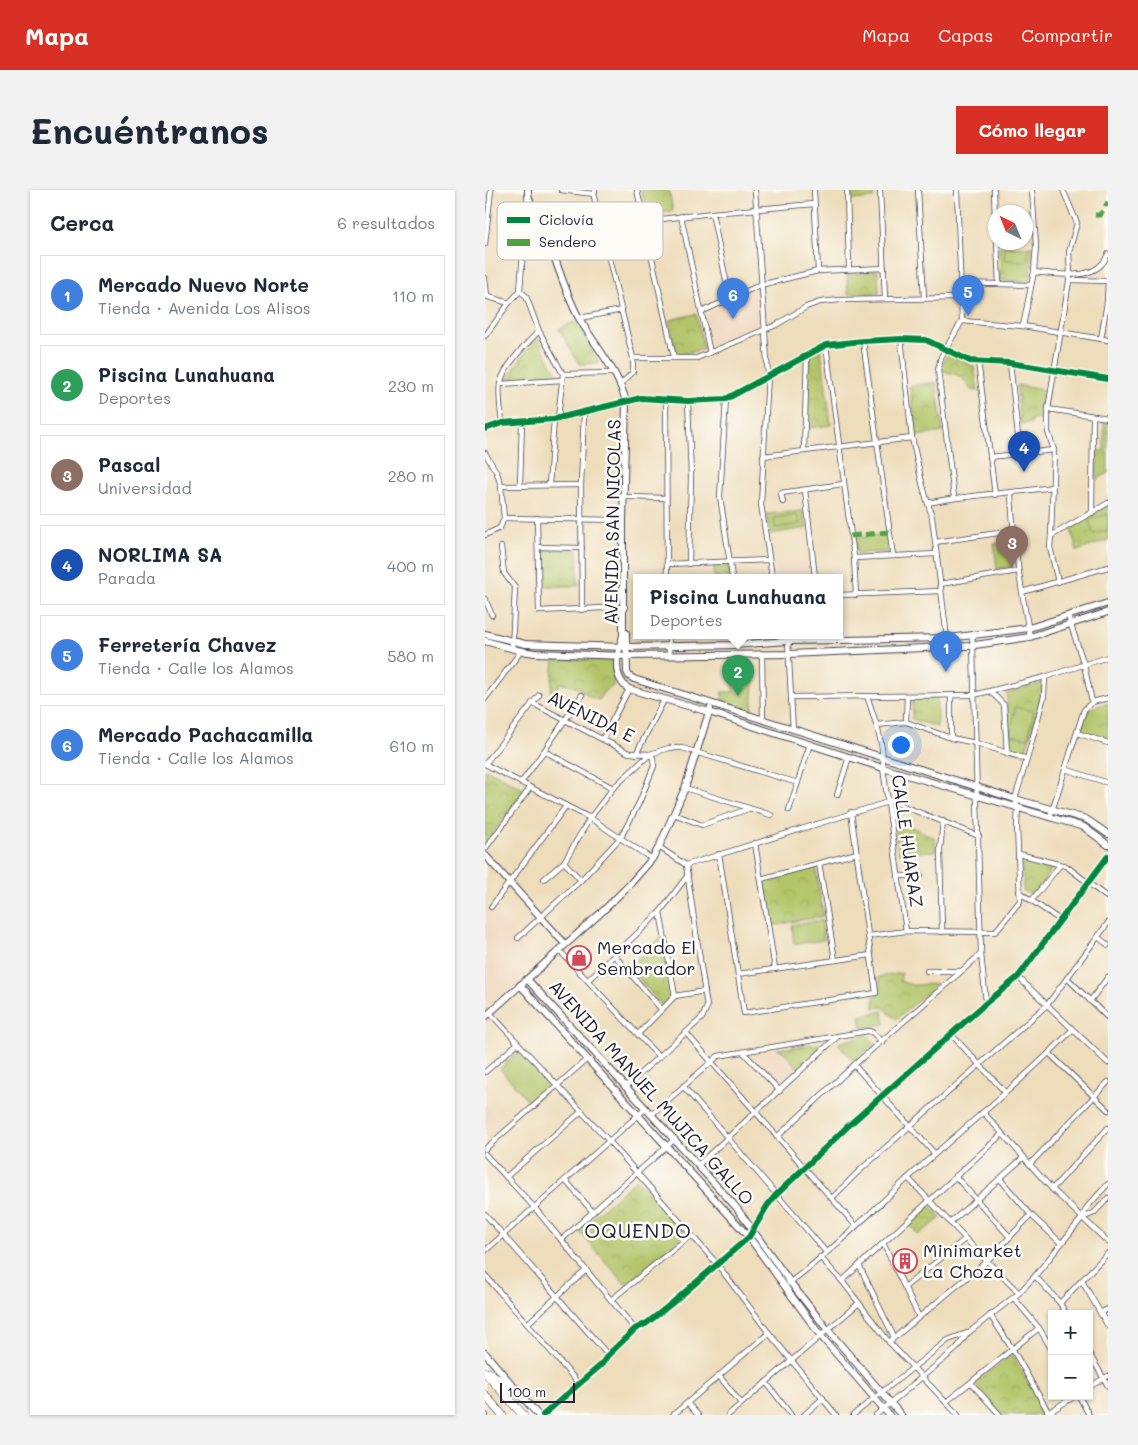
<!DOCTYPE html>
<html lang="es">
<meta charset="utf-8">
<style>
:root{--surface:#fff;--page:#f2f2f3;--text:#1f2937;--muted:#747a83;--line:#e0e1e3;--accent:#d93025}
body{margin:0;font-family:Mali,sans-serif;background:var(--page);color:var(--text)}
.controls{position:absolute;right:15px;bottom:15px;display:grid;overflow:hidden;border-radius:0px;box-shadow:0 1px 4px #0004}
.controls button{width:45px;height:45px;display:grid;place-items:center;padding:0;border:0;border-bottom:1px solid var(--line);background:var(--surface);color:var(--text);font:25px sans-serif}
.compass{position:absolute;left:503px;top:15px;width:45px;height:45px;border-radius:50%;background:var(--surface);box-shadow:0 1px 4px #0004;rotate:317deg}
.scale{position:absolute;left:15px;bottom:12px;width:75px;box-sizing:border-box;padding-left:5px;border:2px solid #22223b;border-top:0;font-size:14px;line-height:18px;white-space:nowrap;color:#22223b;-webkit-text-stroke:4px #fdfcf7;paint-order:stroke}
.you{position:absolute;left:415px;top:554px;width:18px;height:18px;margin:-12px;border:4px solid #fff;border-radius:50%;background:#1a73e8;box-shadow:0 0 0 8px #1a73e833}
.badge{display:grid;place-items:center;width:32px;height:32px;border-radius:50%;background:var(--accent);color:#fff;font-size:16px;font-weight:700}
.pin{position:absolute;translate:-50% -41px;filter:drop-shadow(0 1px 2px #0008)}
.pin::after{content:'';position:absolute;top:26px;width:18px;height:15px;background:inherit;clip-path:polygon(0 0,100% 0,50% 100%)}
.popup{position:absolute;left:148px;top:384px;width:210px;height:65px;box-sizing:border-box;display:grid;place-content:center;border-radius:0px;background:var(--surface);filter:drop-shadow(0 1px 4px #0005);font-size:16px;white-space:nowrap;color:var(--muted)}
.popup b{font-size:19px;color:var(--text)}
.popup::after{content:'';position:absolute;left:50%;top:100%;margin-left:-10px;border:10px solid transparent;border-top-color:var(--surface)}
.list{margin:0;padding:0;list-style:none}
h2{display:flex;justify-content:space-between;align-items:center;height:65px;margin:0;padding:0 20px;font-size:21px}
h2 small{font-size:16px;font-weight:400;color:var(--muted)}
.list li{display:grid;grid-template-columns:32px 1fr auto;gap:15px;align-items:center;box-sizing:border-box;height:80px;margin:0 10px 10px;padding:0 10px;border:1px solid var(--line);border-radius:0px}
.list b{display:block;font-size:19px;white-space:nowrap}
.list p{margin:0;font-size:16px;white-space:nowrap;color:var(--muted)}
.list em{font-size:16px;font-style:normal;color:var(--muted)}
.map{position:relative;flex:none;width:623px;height:1225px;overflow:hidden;border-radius:0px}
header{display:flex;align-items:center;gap:30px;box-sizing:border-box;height:70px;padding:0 25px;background:var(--accent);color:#fff}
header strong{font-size:24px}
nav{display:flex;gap:28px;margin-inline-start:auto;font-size:18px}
.intro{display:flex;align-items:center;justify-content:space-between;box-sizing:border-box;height:120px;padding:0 30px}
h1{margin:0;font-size:35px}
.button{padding:12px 22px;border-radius:0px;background:var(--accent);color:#fff;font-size:18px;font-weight:700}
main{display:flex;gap:30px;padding:0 30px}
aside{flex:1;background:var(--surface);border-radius:0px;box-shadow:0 1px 4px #0004}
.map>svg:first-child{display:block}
</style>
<header>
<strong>Mapa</strong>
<nav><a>Mapa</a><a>Capas</a><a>Compartir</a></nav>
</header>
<div class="intro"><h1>Encuéntranos</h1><a class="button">Cómo llegar</a></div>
<main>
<aside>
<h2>Cerca<small>6 resultados</small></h2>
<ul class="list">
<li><span class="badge" style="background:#3f7fe0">1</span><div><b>Mercado Nuevo Norte</b><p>Tienda · Avenida Los Alisos</p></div><em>110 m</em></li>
<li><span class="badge" style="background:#2e9e5b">2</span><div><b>Piscina Lunahuana</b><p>Deportes</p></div><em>230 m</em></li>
<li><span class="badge" style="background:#8d6e63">3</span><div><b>Pascal</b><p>Universidad</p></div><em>280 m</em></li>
<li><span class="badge" style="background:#1a4fb4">4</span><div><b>NORLIMA SA</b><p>Parada</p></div><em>400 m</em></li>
<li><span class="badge" style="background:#3f7fe0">5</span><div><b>Ferretería Chavez</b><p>Tienda · Calle los Alamos</p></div><em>580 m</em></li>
<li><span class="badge" style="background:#3f7fe0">6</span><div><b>Mercado Pachacamilla</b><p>Tienda · Calle los Alamos</p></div><em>610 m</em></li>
</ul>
</aside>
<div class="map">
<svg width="623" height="1225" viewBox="0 0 623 1225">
<defs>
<pattern id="park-crowns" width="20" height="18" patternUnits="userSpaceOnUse" patternTransform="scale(1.25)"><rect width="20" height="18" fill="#b3c569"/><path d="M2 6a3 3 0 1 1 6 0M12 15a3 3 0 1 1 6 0" fill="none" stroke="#9aa95c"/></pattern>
</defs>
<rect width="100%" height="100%" fill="#fdfcf7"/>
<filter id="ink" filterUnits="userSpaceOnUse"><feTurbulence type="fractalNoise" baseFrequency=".02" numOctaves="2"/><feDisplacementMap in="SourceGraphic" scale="10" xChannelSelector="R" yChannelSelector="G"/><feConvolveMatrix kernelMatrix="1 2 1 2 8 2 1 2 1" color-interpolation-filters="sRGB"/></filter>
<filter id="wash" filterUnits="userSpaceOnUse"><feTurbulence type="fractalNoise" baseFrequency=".0096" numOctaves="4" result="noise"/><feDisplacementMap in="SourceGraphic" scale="20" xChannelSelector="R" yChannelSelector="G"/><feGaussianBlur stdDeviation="1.12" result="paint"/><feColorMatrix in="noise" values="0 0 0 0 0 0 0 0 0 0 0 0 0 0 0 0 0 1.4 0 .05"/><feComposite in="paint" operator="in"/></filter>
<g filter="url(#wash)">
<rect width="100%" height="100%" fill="#edb"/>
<g fill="#efd6bc">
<path d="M270,99L274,133L227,156L221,124Z"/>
<path d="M326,371L328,387H293L291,375Z"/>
<path d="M414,554L446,563L442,577L407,567L404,556Z"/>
<path d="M0,713L51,774L0,820Z"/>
<path d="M291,860L297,862L313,879L293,896L266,865Z"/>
<path d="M0,914L18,934L0,951Z"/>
</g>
<g fill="url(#park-crowns)" stroke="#6a7452">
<path d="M156,0H184L188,21L162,26Z"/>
<path d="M514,56L548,57L545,92L515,90Z"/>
<path d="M393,81L394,103L363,104L362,83Z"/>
<path d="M211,124L219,159L192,165L184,130Z"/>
<path d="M90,131L114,173L94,174L74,139Z"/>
<path d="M52,147L73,186L21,190Z"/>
<path d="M336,160L346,235L322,238L325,166Z"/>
<path d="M463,163L489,177L493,201L486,200C477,185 473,184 456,181L457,175Z"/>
<path d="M451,192L458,242L432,246L425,196Z"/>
<path d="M532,195L563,201L558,228L546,229V233L535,234Z"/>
<path d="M619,231L623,232V283L611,290L613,261L619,260Z"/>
<path d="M623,315V350L592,361L586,339Z"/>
<path d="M318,321L322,338L285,344L281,324Z"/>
<path d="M401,344L404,362L372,363L370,348Z"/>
<rect x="57" y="360" width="36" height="36"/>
<path d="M243,375L245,387H229V376Z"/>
<path d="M69,469L129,471L128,496L118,502L114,510L103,506L94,498L75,493L71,501H66Z"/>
<path d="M558,493L557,505L540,564L524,560L522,503Z"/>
<path d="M428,508H452V537L427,529Z"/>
<path d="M623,513V549L596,541C601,519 601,519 623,513Z"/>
<path d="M1,579L40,600L0,654V580Z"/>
<path d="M409,629L450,648L451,661L414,663Z"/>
<path d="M537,669L568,677L549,704L538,701Z"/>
<path d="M331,677L338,726L286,736L279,691Z"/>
<path d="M175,748L187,803L184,809L177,816L144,777Z"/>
<path d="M417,783L415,791L427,795L453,794L411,829L398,817L389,818V807C398,802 395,796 394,787Z"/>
<path d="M382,845L390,854L369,871L353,853Z"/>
<path d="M343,853L314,879L298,861L292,859Z"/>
<path d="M152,989L200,1044L141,1095L93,1040Z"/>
<path d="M443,1013L456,1028L433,1045L423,1032Z"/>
<path d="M527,1164L559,1221L554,1225H518L490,1193Z"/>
</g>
<g fill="#b3c569" stroke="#6a7452">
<path d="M367,0H388L389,8L367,10Z"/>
<path d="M520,57H543V71L519,70Z"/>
<path d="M623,324V340L608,344L604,330Z"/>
<path d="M312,325L314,334L290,338L289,328Z"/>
<path d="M524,352L527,377L512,379L509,354Z"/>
<path d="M248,490H269L267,521L237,510V502H248Z"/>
<path d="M530,517L549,521L543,548L526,545Z"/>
<path d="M336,730L339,750L309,754L307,735Z"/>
<path d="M398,821L400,834L377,838L375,826Z"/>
<path d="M33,862L65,898L46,914L15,879Z"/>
</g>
</g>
<g filter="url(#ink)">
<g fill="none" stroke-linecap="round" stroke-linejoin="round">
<defs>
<g id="street">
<path d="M76,0L109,4"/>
<path d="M110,0L109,7L148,168"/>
<path d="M152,0L189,168"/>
<path d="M270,0L283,185L276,314L287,387"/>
<path d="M329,0L333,81"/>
<path d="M362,0L364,79"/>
<path d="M395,0L400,109"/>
<path d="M433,0L439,108"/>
<path d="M509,0L510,30"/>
<path d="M227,23L245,109"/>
<path d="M196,26L225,163"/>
<path d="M160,31L227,23L329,14"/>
<path d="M512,52L514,94"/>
<path d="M0,54L6,0"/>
<path d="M549,82C573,84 612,93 623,64"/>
<path d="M0,88L2,106"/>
<path d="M585,90L623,91"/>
<path d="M475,93L546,95"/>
<path d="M35,101L41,106L54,141L78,184L73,228"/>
<path d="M0,106L24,113"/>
<path d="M216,122L275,95L333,81L399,78"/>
<path d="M95,128L137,120"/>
<path d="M477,131L538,136L623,150"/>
<path d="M538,136L549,82L551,56L547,0"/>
<path d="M0,146L24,113L35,101L42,8"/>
<path d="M416,149L427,248L437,293L447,327L462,448"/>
<path d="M616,149L622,112L623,91"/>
<path d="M378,151L408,366"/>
<path d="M341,155L369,368L371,405"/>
<path d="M493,171L510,305"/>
<path d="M525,173L535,264"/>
<path d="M78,184L130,183"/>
<path d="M138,192L148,182V168H212L291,135L321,117L335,112L355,110L477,108"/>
<path d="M15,194L77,190"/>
<path d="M241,209L235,306L247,387"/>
<path d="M181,210L182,387"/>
<path d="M203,211L206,286L204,374"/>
<path d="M563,219L623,228"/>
<path d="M17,233C16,222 13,204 15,194C19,176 41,154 54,141"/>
<path d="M0,239L17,233L69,229L156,208L203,211L241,209L341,155L378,151L416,149L441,150L485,171L525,173L623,189"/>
<path d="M319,261L322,165"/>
<path d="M0,263L12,283L16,296L19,328L15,338L0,345"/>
<path d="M278,266L427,248"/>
<path d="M505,267L569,260"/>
<path d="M35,295L37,232"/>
<path d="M64,295L69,229"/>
<path d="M16,296L96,295"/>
<path d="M320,300L330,387"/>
<path d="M526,303C528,352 536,399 545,447"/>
<path d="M143,307L181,308"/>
<path d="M469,307L453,180L456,167L477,131L472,0"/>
<path d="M298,312L296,303L358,294"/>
<path d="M443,313C484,304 526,304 567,297"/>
<path d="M607,323L608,226"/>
<path d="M19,328L138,330"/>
<path d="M52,328L54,421L140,417"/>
<path d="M566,346L623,313"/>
<path d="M450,352L528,341"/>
<path d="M16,357L19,383L30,398L27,459"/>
<path d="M53,357L97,358"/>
<path d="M369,368L451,364"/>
<path d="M182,374L284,370"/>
<path d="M573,392L565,357L566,346L569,260L563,242V219L585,85L584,62L592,33L578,0"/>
<path d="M455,394L533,381"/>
<path d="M537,402L623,377"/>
<path d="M354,405L456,401"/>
<path d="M0,409L7,425"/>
<path d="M97,420L96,295L99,223"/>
<path d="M184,445V466"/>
<path d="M487,445L488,456L496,764L501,813"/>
<path d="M303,451L306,507"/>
<path d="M277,464L278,530"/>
<path d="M506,502L519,515L522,563"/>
<path d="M382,506C390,530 399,553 398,578L421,741"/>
<path d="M466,506V548"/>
<path d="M0,509L37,460"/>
<path d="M607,512L623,508"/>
<path d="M47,513L144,563L165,564L184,558H197L313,593"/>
<path d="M421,532L422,506"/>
<path d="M392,535L421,532L466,548L491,553L542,569"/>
<path d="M308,540L306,507L489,505L560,487L623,467"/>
<path d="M592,543L623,553"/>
<path d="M118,548L144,499"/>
<path d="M59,561L128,598"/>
<path d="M151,564L179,510"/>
<path d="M0,574L105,628L167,669"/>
<path d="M0,574L54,505"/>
<path d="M580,579L623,593"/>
<path d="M36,593L59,561L97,505"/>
<path d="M200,598L286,625"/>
<path d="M352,605L364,567"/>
<path d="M403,610L494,646"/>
<path d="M304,620L325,554"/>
<path d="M189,624L217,635L263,619"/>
<path d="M565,627L599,520L607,512L599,475L583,426"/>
<path d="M270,653L290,779"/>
<path d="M0,659L45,598"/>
<path d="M234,664L259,823L391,803L366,622"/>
<path d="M534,664L581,676L623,708"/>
<path d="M79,672L96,690"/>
<path d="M334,673L350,770"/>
<path d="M201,675L403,612"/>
<path d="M413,686H436"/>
<path d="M276,689L372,663"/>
<path d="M534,702L575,730"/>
<path d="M547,710L575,675"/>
<path d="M6,717L81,616"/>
<path d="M457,742L455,660L458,631"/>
<path d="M384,746L421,741L510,742L535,711L532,636L533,618L530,609L542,569L559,506L560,487"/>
<path d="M613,747L623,755"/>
<path d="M33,748L96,690L136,647L154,613L169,576L168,568L165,564L128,598L105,628L79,672L59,689"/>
<path d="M74,760L174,867"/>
<path d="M129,765L177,820"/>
<path d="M442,781H476"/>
<path d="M253,784L386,765"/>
<path d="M533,787L623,873"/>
<path d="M582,788L623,828"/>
<path d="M103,790L175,722L203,685"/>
<path d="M190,806L220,801"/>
<path d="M605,811L623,787"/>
<path d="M5,823L124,951L232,1074L284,1143L351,1225"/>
<path d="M201,843L371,1036"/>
<path d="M153,844L190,806L175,722"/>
<path d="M466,844L520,902"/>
<path d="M258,862L295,901"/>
<path d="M564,863L623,920"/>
<path d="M369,875L450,964"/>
<path d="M0,882L33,853"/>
<path d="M198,896L341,1062"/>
<path d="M140,897L217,828L222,817L201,675L174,657"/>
<path d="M498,922L567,999L623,1052"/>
<path d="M166,925L233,866L383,841L387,842L397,852"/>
<path d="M292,947L369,875L496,764"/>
<path d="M0,959L102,869"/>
<path d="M0,964L49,1017L150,1139"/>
<path d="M545,974L623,892"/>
<path d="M213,975L352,847"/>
<path d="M470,986L525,1047"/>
<path d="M21,987L97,921"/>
<path d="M423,988L495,1064L534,1103"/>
<path d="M515,989L546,1025L576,1053"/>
<path d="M80,990L108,1022"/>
<path d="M567,999L623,938"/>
<path d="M347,1008L373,982L562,815L623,733"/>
<path d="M0,1024L123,1165"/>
<path d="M597,1028L609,1023L623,1008"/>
<path d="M465,1033L539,967"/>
<path d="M76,1050L190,949"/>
<path d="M398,1053L434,1127"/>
<path d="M0,1061L160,919"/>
<path d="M335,1067L357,1091L404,1152L473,1225"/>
<path d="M374,1075L409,1147"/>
<path d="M0,1085L94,1194"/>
<path d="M550,1086L575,1113L581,1124"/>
<path d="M357,1091L517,944"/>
<path d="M597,1091L623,1136"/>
<path d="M304,1093C347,1061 385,1023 424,987C478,938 536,893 587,840"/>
<path d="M420,1097L480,1049"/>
<path d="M528,1107L554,1138L567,1160"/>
<path d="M126,1110L206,1045"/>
<path d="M575,1113L623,1063"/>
<path d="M615,1123L623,1119"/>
<path d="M505,1125L528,1160L565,1225"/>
<path d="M42,1134L101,1080"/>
<path d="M404,1152L502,1071L546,1025"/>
<path d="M604,1163L623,1196"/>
<path d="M234,1186L256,1213"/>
<path d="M281,1192L306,1225"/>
<path d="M486,1193L515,1225"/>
<path d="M604,1197L623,1186"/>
<path d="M594,1206L604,1225"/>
<path d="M461,1212L554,1138"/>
<path d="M202,1213L213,1225"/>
<path d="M0,1224L1,1225"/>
<path d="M188,1225L284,1143"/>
<path d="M243,1225L374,1113"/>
<path d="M319,1225L338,1208"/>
<path d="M368,1225L463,1150L482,1143"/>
<path d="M391,1225L471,1159L483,1143L534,1103L550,1086L597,1028L602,1017L623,994"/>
<path d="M560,1225L590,1206"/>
</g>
<g id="secondary">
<path d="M43,0C42,13 53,23 58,35C70,65 78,99 94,128C110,156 133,180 141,212L138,330V446C132,463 126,487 144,499L224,522L398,578L599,637L623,655"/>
<path d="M141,443L142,482L144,486L149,489L530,609L601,629L623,644"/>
<path d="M0,444L40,454L141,457L248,455L303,451L464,448L544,438L623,413"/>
<path d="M0,451L36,461L50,463L142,466L304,464L483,456L545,447L623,422"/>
<path d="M0,665L80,754"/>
<path d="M42,789L251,1017L305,1092L342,1139L416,1225"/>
<path d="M35,795L264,1047L335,1145L404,1225"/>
<path d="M0,827L119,720L145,694L167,669L174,657L200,598L225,519"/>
<path d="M0,1163L53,1225"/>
<path d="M58,1225L116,1175L123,1165L150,1139L162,1133L186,1114L264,1047L282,1016L291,1005L362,937L501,813L533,787L623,666"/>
</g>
<g id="highway">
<path d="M0,1182L38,1225"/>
<path d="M5,1183L28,1201L38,1207"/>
<path d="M0,1205L17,1225"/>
</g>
</defs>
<use href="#street" stroke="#413e4e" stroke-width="6"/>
<use href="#secondary" stroke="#413e4e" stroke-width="8"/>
<use href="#highway" stroke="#413e4e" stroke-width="9"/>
<use href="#street" stroke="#fff" stroke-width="4.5"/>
<use href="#secondary" stroke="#fff" stroke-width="6"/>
<use href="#highway" stroke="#fff" stroke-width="8"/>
<g stroke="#50a245" stroke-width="5" stroke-dasharray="10 5" stroke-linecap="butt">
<path d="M610,25H615L623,12"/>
<path d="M365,346L404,342"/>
</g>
<defs>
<g id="cycleway">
<path d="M0,239L17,233L69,229L156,208L203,211L241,209L341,155L378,151L416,149L441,150L485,171L525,173L623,189"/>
<path d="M58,1225L116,1175L123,1165L150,1139L162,1133L186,1114L264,1047L282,1016L291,1005L362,937L501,813L533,787L623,666"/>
</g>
</defs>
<use href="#cycleway" stroke="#fdfcf7" stroke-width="9"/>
<use href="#cycleway" stroke="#00873e" stroke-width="6"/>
</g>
</g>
<defs>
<symbol id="shop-ring" viewBox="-11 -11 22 22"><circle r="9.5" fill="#fdfcf7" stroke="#d1495b" stroke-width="1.5"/><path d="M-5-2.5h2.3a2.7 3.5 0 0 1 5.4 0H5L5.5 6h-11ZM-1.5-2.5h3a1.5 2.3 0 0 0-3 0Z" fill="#d1495b"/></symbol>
<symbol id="building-ring" viewBox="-11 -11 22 22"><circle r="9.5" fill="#fdfcf7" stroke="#d1495b" stroke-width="1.5"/><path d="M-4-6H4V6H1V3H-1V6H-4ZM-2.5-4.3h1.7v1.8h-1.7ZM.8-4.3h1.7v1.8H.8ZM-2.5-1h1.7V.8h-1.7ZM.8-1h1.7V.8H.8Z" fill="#d1495b"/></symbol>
</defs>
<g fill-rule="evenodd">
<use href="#shop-ring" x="80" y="754" width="28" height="28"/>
<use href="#building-ring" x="406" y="1057" width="28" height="28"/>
</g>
<g text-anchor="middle" stroke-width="5" stroke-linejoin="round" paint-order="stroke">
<g font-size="18" fill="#22223b" stroke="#fdfcf7">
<text transform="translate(128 332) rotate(-89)" y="6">AVENIDA SAN NICOLAS</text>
<text transform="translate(106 527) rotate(26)" y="6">AVENIDA E</text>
<text transform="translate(422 651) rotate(82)" y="6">CALLE HUARAZ</text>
<text transform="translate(166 903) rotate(48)" y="6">AVENIDA MANUEL MUJICA GALLO</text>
</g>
<g font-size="18" fill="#22223b" stroke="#fdfcf7" text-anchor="start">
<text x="112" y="764">Mercado El<tspan x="112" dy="21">Sembrador</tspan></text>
<text x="438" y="1067">Minimarket<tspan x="438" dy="21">La Choza</tspan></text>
</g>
<g font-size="20" letter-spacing="1" fill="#22223b" stroke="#fdfcf7">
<text x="153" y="1048">OQUENDO</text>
</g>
</g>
<rect x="12" y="12" width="166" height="58" rx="8" fill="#fdfcf7" stroke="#bbbbbf" stroke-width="1"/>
<rect x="22" y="27" width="23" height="6" fill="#00873e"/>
<rect x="22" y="49" width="23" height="7" fill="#50a245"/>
<g font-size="14" fill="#22223b">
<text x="54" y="35">Ciclovía</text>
<text x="54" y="57">Sendero</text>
</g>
</svg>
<div class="controls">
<button>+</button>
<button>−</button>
</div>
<svg class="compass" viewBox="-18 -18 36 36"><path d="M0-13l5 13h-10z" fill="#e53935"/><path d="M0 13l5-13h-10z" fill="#747a83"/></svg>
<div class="scale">100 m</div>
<div class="you"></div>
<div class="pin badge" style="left:461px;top:482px;background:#3f7fe0">1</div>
<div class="pin badge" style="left:253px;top:506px;background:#2e9e5b">2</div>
<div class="popup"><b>Piscina Lunahuana</b>Deportes</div>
<div class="pin badge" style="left:527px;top:377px;background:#8d6e63">3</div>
<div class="pin badge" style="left:539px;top:282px;background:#1a4fb4">4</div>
<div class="pin badge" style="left:483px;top:126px;background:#3f7fe0">5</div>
<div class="pin badge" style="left:248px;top:129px;background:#3f7fe0">6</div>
</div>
</main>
